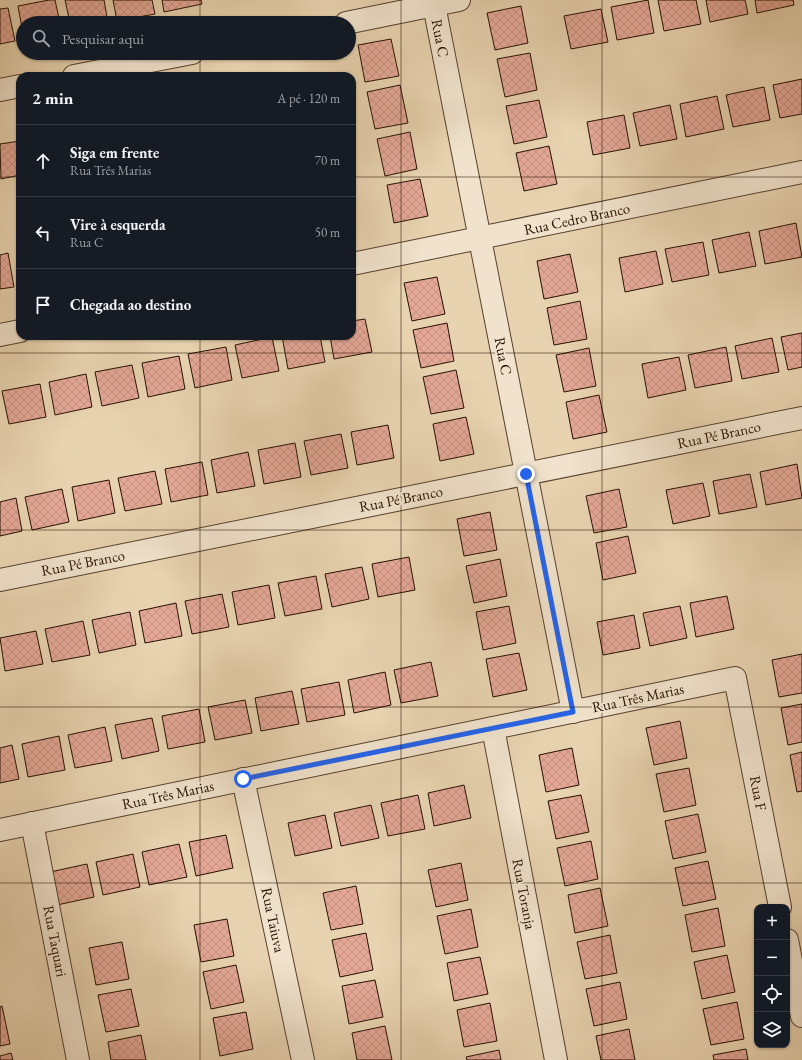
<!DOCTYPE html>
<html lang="pt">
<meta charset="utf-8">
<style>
:root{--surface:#171b24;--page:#242831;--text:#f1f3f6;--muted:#9ea1a6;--line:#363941}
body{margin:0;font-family:"EB Garamond",serif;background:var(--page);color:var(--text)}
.controls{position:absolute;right:12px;bottom:12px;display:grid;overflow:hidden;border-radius:8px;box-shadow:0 1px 3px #0004}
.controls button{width:36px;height:36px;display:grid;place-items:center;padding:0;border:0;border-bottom:1px solid var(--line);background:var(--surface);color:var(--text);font:20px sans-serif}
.stop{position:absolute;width:12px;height:12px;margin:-9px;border:3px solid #2563eb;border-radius:50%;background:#fff}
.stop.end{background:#2563eb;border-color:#fff;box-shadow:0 1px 4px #0008}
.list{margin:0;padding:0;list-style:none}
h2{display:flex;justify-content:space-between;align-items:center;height:52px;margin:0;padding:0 16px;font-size:17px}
h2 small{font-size:13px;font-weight:400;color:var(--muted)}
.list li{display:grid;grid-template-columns:26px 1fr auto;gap:12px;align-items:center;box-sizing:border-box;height:72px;padding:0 16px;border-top:1px solid var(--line)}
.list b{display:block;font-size:15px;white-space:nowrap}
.list p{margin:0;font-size:13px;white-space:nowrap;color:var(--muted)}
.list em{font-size:13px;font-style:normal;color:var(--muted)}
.icon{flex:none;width:22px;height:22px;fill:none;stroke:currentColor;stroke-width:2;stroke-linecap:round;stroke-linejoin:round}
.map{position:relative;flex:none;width:802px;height:1060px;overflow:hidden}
.search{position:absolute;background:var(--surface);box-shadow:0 1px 3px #0004;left:16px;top:16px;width:340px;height:44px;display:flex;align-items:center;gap:10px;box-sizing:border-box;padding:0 14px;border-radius:22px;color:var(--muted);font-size:15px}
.panel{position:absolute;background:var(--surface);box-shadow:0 1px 3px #0004;left:16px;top:72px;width:340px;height:268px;border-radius:12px}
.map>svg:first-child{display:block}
</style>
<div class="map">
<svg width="802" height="1060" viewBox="0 0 802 1060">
<defs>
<pattern id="building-cross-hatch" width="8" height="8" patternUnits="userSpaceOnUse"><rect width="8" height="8" fill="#e5a897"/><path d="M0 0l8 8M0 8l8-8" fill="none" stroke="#c49080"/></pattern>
</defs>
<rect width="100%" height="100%" fill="#e8d3b0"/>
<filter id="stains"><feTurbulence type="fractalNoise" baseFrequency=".005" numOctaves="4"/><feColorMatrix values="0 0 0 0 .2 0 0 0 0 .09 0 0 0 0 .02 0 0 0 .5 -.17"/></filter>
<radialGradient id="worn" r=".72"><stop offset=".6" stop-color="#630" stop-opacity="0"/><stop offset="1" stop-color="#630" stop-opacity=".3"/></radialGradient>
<g fill="url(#building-cross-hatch)" stroke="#261001">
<path d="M49,0H55L60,23H23V34L18,6Z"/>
<path d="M65,0H104L108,23H70Z"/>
<path d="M113,0H152L155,14L117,21Z"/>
<path d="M162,0H201L202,4L164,12Z"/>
<path d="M648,0L654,33L617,40L611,7Z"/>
<path d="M658,0H696L701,24L664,31Z"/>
<path d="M706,0H745L748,14L710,22Z"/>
<path d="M755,0H793L794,5L757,13Z"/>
<path d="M521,6L528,43L495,50L487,13Z"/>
<path d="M8,8L15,41L0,44V9Z"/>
<path d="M601,9L608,42L571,49L564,16Z"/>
<path d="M391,39L399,76L365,82L358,45Z"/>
<path d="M530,53L537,90L505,97L497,59Z"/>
<path d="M802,79V114L780,118L773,85Z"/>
<path d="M400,85L408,123L375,129L367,92Z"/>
<path d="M764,87L770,120L733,127L726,95Z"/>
<path d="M717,96L724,129L686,137L680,104Z"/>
<path d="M539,100L547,137L514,144L506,106Z"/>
<path d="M670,105L677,139L640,146L633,113Z"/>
<path d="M624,115L630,148L593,155L587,122Z"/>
<path d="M410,132L417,169L385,176L377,139Z"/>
<path d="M20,141V175L1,179L0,144Z"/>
<path d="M549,146L557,184L524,191L516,153Z"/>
<path d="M420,179L428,216L394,223L387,185Z"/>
<path d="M796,223L802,257L765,264L759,231Z"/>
<path d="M749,232L756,266L719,273L712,240Z"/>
<path d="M703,242L709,275L672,282L665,249Z"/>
<path d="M656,251L663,284L625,292L619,258Z"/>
<path d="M8,253L14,287L0,289V255Z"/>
<path d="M570,254L578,292L544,299L537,261Z"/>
<path d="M437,277L445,314L412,321L404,283Z"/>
<path d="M580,301L587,339L554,345L547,308Z"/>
<path d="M365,319L372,352L334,359L330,336H352V321Z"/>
<path d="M447,323L454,361L421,368L413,330Z"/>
<path d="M802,333V367L788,370L781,337Z"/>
<path d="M282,336H320L325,362L288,369Z"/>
<path d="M272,337L279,371L242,378L235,345Z"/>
<path d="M772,338L779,372L742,379L735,346Z"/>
<path d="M226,347L232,380L195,388L188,354Z"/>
<path d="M726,347L732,381L695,388L688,355Z"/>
<path d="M589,348L596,386L564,392L556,355Z"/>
<path d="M179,356L185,389L148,397L142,363Z"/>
<path d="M679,357L686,390L648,398L642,364Z"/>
<path d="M132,365L139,398L102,406L95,372Z"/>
<path d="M456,370L464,408L431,414L423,377Z"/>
<path d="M86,374L92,407L55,415L49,382Z"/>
<path d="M40,384L46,417L9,424L2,391Z"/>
<path d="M599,395L607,432L573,439L566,402Z"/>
<path d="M466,417L474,454L440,461L433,424Z"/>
<path d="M388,425L394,458L357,465L351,432Z"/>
<path d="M341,434L348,468L311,475L304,441Z"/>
<path d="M295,443L301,477L264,484L258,450Z"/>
<path d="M248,452L255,486L217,493L211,460Z"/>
<path d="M202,462L208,495L171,502L165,469Z"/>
<path d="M797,464L802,498L766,505L760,472Z"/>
<path d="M155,471L162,504L125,511L118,478Z"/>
<path d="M750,474L757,507L719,514L713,481Z"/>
<path d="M109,480L115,513L78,521L72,487Z"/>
<path d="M703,483L710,516L673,524L666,490Z"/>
<path d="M62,489L69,522L32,530L25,497Z"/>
<path d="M619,489L627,527L594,533L586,496Z"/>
<path d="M16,498L22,531L0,536V502Z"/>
<path d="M490,512L497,550L464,556L457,519Z"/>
<path d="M628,536L636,573L603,580L596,543Z"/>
<path d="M409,557L415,590L378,597L372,564Z"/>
<path d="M500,559L507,596L474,603L466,566Z"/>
<path d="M362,567L369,599L332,607L325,574Z"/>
<path d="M316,576L322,609L285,616L278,583Z"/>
<path d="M269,585L275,618L238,625L232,592Z"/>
<path d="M222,594L229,627L192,634L185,601Z"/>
<path d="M727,596L734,629L696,637L690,603Z"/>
<path d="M176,603L182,636L145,643L139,611Z"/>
<path d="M509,606L516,643L483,650L476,612Z"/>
<path d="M680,606L687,638L650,646L643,613Z"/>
<path d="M130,612L136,645L99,653L92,620Z"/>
<path d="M634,615L640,648L603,655L597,622Z"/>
<path d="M83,621L90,655L52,662L45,629Z"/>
<path d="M36,631L43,664L5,671L0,638Z"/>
<path d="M519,653L527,690L493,697L486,659Z"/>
<path d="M802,654V693L779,697L772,660Z"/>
<path d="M431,662L438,696L401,703L394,670Z"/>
<path d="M385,672L391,705L354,713L348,680Z"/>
<path d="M339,682L345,715L307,722L301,689Z"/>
<path d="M292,691L299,724L261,731L255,698Z"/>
<path d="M245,700L252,733L215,740L208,707Z"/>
<path d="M802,704V742L788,745L781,708Z"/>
<path d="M199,709L205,742L168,749L162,716Z"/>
<path d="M152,718L159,751L122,759L115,725Z"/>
<path d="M680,721L687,758L654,765L646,728Z"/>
<path d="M105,727L112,761L75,768L68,735Z"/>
<path d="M59,736L65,770L28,777L22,744Z"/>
<path d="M12,745L19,779L0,783V748Z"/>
<path d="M572,748L579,785L546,792L539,755Z"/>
<path d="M802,752V791L797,792L790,755Z"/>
<path d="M689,768L696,805L664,812L656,774Z"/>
<path d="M464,785L471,818L434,826L428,793Z"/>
<path d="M418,795L425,829L388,836L381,803Z"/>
<path d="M581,795L589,832L556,839L548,801Z"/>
<path d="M371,805L379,838L341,846L334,813Z"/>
<path d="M698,814L706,852L673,859L665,821Z"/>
<path d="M325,815L332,848L295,856L288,823Z"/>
<path d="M226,835L233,868L196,876L189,842Z"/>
<path d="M591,841L598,879L565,886L557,848Z"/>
<path d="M179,844L187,877L149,885L142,852Z"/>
<path d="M133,854L140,887L103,895L96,862Z"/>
<path d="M708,861L716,899L683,906L675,868Z"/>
<path d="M461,863L468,900L436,907L428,870Z"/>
<path d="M87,864L94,897L57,905L50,872Z"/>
<path d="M356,886L363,924L331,930L323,893Z"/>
<path d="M600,888L608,926L575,933L568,895Z"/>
<path d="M718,908L725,946L692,952L685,915Z"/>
<path d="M471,909L478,947L445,954L437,916Z"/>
<path d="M227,919L234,956L201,962L194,925Z"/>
<path d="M366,933L373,970L340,977L332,940Z"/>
<path d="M610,935L617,973L585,979L577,942Z"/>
<path d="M122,942L129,979L96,985L89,948Z"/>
<path d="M727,955L735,992L702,999L694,962Z"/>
<path d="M480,957L488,994L454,1001L447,963Z"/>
<path d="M236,965L244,1002L211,1009L203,972Z"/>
<path d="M375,980L383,1017L349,1024L342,986Z"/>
<path d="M620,982L627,1019L594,1026L586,989Z"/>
<path d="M131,989L139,1026L106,1032L98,995Z"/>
<path d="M737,1002L744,1039L711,1045L703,1009Z"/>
<path d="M490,1003L497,1041L464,1047L457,1010Z"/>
<path d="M2,1006L10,1044L0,1046V1007Z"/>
<path d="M246,1012L253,1049L220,1056L213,1018Z"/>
<path d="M385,1026L392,1060H357L352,1033Z"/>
<path d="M629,1029L635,1060H601L596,1036Z"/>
<path d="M141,1035L146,1060H111L108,1042Z"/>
<path d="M746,1049L748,1060H714L713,1055Z"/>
<path d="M499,1050L501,1060H467L466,1057Z"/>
<path d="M11,1053L13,1060H0V1056Z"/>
</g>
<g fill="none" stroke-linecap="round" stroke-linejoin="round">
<defs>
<g id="street">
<path d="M433,0L573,712"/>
<path d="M346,23L459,0"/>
<path d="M74,76L192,53"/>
<path d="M0,90L20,86"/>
<path d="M352,264L802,172"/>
<path d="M0,335L20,331"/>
<path d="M0,580L802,418"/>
<path d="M493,728L556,1060"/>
<path d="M243,779L303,1060"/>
<path d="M32,823L78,1060"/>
<path d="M0,830L735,678L780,907"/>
<path d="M787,940L802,1016"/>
</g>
</defs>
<use href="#street" stroke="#56412d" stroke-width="24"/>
<use href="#street" stroke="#f0e2cc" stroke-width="22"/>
</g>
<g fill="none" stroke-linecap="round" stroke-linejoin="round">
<path stroke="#2563eb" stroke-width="5" d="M243,779L573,712L526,474"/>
</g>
<path fill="none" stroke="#261001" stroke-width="1" stroke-opacity="0.55" d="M200,0V23M401,0V1060M602,0V1060M200,53V76M0,177H20M352,177H802M200,336V1060M0,353H802M0,530H802M0,707H802M0,883H802"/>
<g text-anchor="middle" stroke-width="4" stroke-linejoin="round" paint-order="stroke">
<g font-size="15" fill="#261001" stroke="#f0e2cc">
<text transform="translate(440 38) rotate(79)" y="5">Rua C</text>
<text transform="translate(577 219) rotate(-12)" y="5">Rua Cedro Branco</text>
<text transform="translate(503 356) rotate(79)" y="5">Rua C</text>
<text transform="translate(719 435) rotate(-12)" y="5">Rua Pé Branco</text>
<text transform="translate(401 499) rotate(-11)" y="5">Rua Pé Branco</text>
<text transform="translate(83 563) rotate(-11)" y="5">Rua Pé Branco</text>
<text transform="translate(638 698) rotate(-12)" y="5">Rua Três Marias</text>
<text transform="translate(758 793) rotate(79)" y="5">Rua F</text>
<text transform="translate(168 795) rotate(-12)" y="5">Rua Três Marias</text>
<text transform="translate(524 894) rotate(79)" y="5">Rua Toranja</text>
<text transform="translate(273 920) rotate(78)" y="5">Rua Taiuva</text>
<text transform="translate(55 941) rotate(79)" y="5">Rua Taquari</text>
</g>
</g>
<rect width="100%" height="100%" filter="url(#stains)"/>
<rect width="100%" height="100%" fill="url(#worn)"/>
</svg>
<div class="controls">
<button>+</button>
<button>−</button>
<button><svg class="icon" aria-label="locate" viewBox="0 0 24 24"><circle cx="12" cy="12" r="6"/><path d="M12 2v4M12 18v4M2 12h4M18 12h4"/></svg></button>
<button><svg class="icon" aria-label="layers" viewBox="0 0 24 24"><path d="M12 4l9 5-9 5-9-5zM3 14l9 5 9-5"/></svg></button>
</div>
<div class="stop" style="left:243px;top:779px"></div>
<div class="stop end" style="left:526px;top:474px"></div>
<div class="search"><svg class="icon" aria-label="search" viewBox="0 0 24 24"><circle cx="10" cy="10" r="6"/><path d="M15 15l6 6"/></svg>Pesquisar aqui</div>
<section class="panel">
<h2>2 min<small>A pé · 120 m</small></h2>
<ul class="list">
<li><svg class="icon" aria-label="ahead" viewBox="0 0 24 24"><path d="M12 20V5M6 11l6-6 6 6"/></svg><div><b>Siga em frente</b><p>Rua Três Marias</p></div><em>70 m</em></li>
<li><svg class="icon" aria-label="left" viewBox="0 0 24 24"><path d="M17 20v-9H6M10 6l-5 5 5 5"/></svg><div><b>Vire à esquerda</b><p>Rua C</p></div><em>50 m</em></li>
<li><svg class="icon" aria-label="arrive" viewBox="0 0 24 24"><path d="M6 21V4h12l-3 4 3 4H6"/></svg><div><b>Chegada ao destino</b></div></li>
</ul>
</section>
</div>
